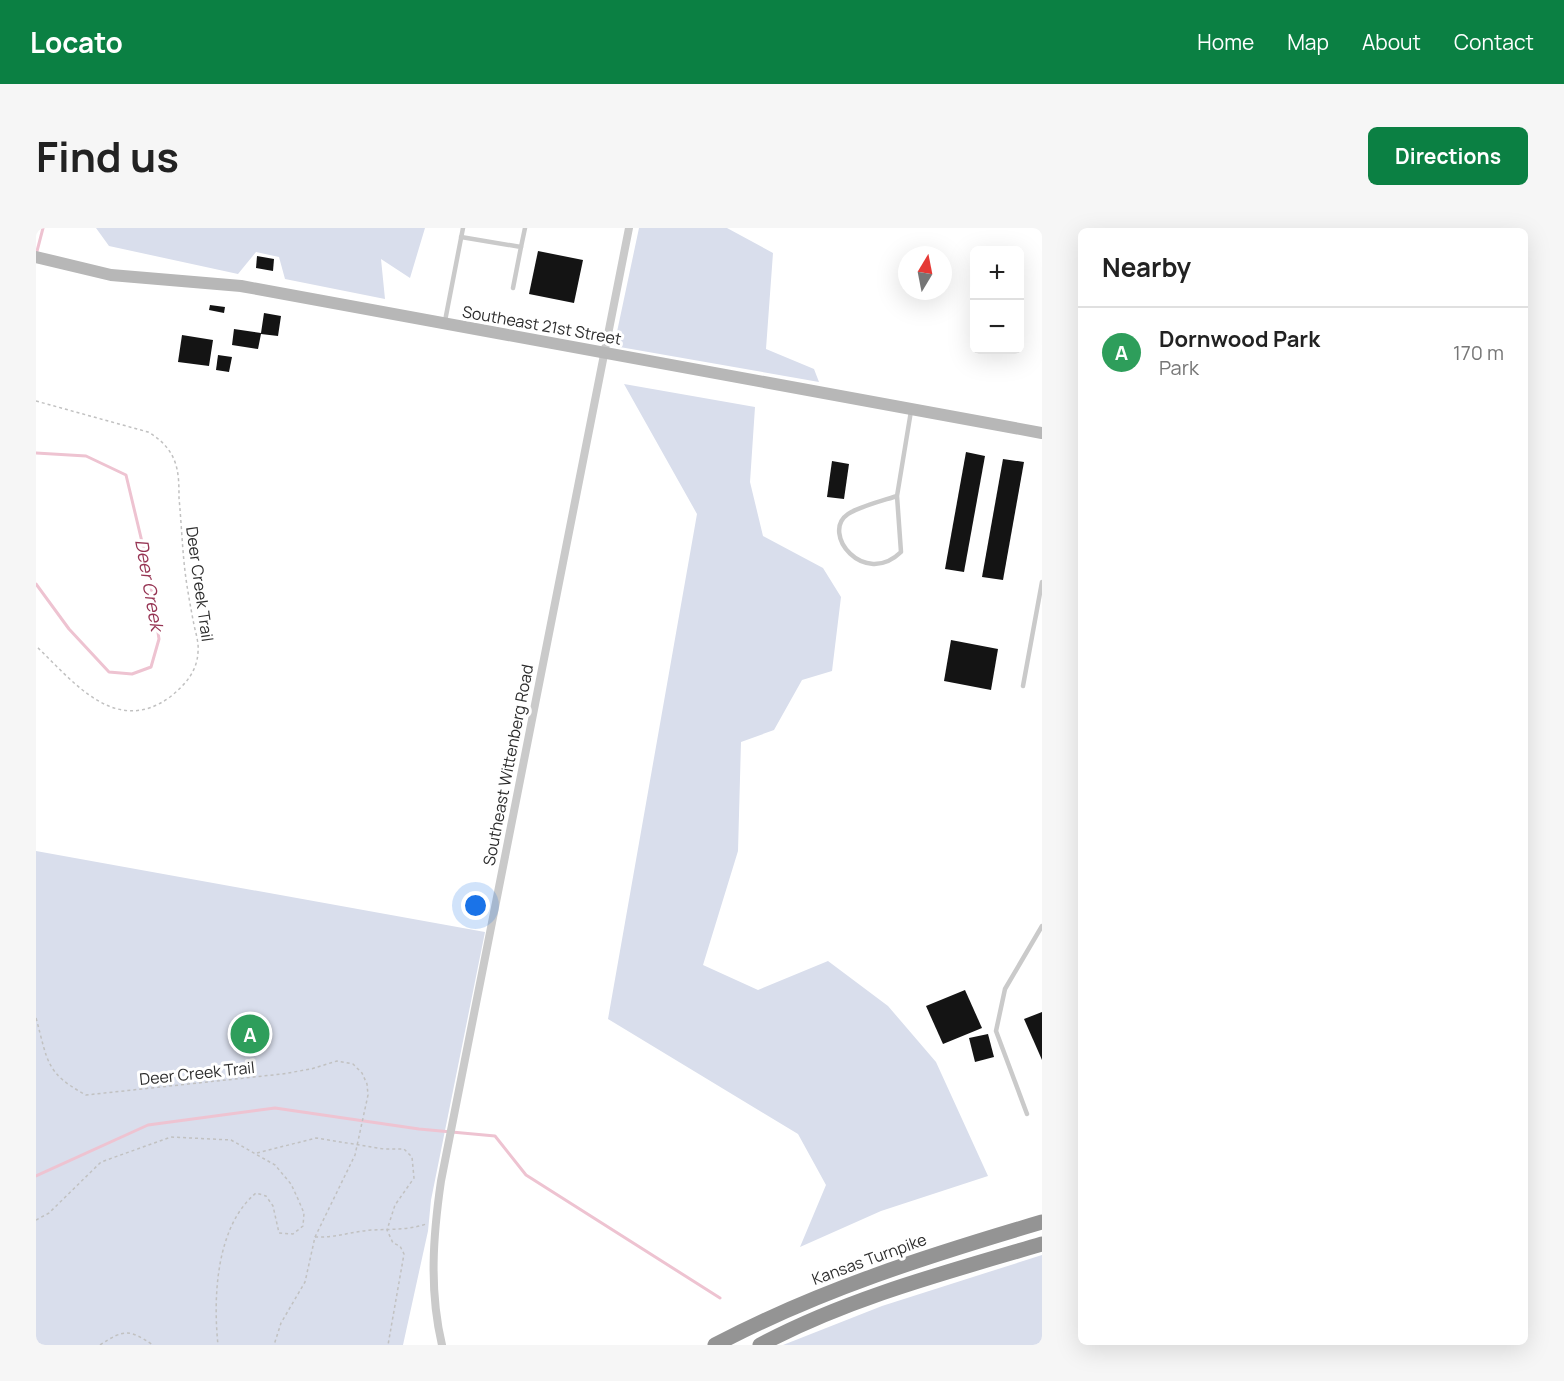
<!DOCTYPE html>
<meta charset="utf-8">
<style>
:root{--surface:#fff;--page:#f6f6f6;--text:#222;--muted:#767676;--line:#e0e0e0;--accent:#0b8043}
body{margin:0;font-family:Manrope,sans-serif;background:var(--page);color:var(--text)}
.controls{position:absolute;right:18px;top:18px;display:grid;overflow:hidden;border-radius:9px;box-shadow:0 6px 24px #0002}
.controls button{width:54px;height:54px;display:grid;place-items:center;padding:0;border:0;border-bottom:2px solid var(--line);background:var(--surface);color:var(--text);font:30px sans-serif}
.compass{position:absolute;left:862px;top:18px;width:54px;height:54px;border-radius:50%;background:var(--surface);box-shadow:0 6px 24px #0002;rotate:10deg}
.you{position:absolute;left:440px;top:678px;width:21px;height:21px;margin:-15px;border:4px solid #fff;border-radius:50%;background:#1a73e8;box-shadow:0 0 0 9px #1a73e833}
.badge{display:grid;place-items:center;width:39px;height:39px;border-radius:50%;background:var(--accent);color:#fff;font-size:20px;font-weight:700}
.pin{position:absolute;translate:-50% -50%;border:3px solid #fff;box-shadow:0 2px 6px #0006}
.list{margin:0;padding:0;list-style:none}
h2{display:flex;justify-content:space-between;align-items:center;height:78px;margin:0;padding:0 24px;font-size:26px}
h2 small{font-size:20px;font-weight:400;color:var(--muted)}
.list li{display:grid;grid-template-columns:39px 1fr auto;gap:18px;align-items:center;box-sizing:border-box;height:90px;padding:0 24px;border-top:2px solid var(--line)}
.list b{display:block;font-size:22px;white-space:nowrap}
.list p{margin:0;font-size:20px;white-space:nowrap;color:var(--muted)}
.list em{font-size:20px;font-style:normal;color:var(--muted)}
.map{position:relative;flex:none;width:1006px;height:1117px;overflow:hidden;border-radius:9px}
header{display:flex;align-items:center;gap:36px;box-sizing:border-box;height:84px;padding:0 30px;background:var(--accent);color:#fff}
header strong{font-size:28px}
nav{display:flex;gap:33px;margin-inline-start:auto;font-size:21px}
.intro{display:flex;align-items:center;justify-content:space-between;box-sizing:border-box;height:144px;padding:0 36px}
h1{margin:0;font-size:42px}
.button{padding:15px 27px;border-radius:9px;background:var(--accent);color:#fff;font-size:21px;font-weight:700}
main{display:flex;gap:36px;padding:0 36px}
aside{flex:1;background:var(--surface);border-radius:9px;box-shadow:0 6px 24px #0002}
.map>svg:first-child{display:block}
</style>
<header>
<strong>Locato</strong>
<nav><a>Home</a><a>Map</a><a>About</a><a>Contact</a></nav>
</header>
<div class="intro"><h1>Find us</h1><a class="button">Directions</a></div>
<main>
<div class="map">
<svg width="1006" height="1117" viewBox="0 0 1006 1117">
<rect width="100%" height="100%" fill="#fff"/>
<g fill="#d9deec">
<path d="M60,0H389L374,50L345,31L349,71L249,51L243,29L220,24L202,46L73,18Z"/>
<path d="M603,0H691L737,25L730,121L778,141L783,154L578,118Z"/>
<path d="M588,156L719,179L714,254L727,308L787,340L805,369L796,443L766,452L738,502L705,514L702,623L667,737L722,762L792,733L852,778L900,834L952,948L845,983L764,1019L790,957L762,906L572,791L661,286Z"/>
<path d="M0,623L449,704L395,972L392,1003L367,1117H0Z"/>
<path d="M1006,1027V1117H747L846,1078Z"/>
</g>
<g fill="none" stroke-linecap="round" stroke-linejoin="round">
<g stroke="#eec3d1" stroke-width="3">
<path d="M0,27L7,0"/>
<path d="M0,225L50,228L90,247L112,339L123,411L115,439L96,446L73,444L33,401L0,356"/>
<path d="M0,948L112,897L239,880L383,901L459,908L490,947L684,1070"/>
</g>
</g>
<g fill="#141414">
<path d="M502,23L547,32L538,75L493,66Z"/>
<path d="M221,28L238,31L237,43L220,40Z"/>
<path d="M174,77L189,79L188,85L173,82Z"/>
<path d="M228,85L245,88L242,108L225,106L222,121L196,117L198,101L225,105Z"/>
<path d="M146,107L177,112L173,138L142,134Z"/>
<path d="M182,127L196,129L193,144L180,142Z"/>
<path d="M930,224L949,228L928,344L909,341Z"/>
<path d="M967,231L988,234L967,352L946,349Z"/>
<path d="M796,233L813,236L808,271L791,269Z"/>
<path d="M915,412L962,421L955,462L908,453Z"/>
<path d="M929,762L946,800L907,816L890,778Z"/>
<path d="M1006,784V832L988,791Z"/>
<path d="M952,806L958,829L939,834L933,810Z"/>
</g>
<g fill="none" stroke-linecap="round" stroke-linejoin="round">
<g stroke="#c1c1c1" stroke-width="1.5" stroke-dasharray="3 3" stroke-linecap="butt">
<path d="M0,173L112,204C124,211 134,220 139,234C143,245 143,258 143,270C145,291 146,313 148,334C150,355 154,376 158,397C160,406 163,415 162,424C161,444 149,457 134,469C79,509 37,453 0,418"/>
<path d="M0,790C12,833 9,845 50,867L246,846L275,841L301,833L317,836L326,845L331,856L332,867L319,927L279,1009L269,1054L245,1095L238,1117"/>
<path d="M221,925L280,910L348,921H368L376,929L378,950L359,977L351,1002L357,1015L364,1018L368,1026L352,1117"/>
<path d="M0,992L13,985L65,934L135,909L195,912L239,937L255,956L262,971L268,985L267,998L257,1006L243,1005L237,978L230,968L220,965C180,998 177,1069 182,1117"/>
<path d="M279,1009C300,1010 317,1003 337,1002C355,1001 373,1002 390,996"/>
<path d="M64,1117C88,1101 93,1101 117,1117"/>
</g>
<g stroke="#cacaca" stroke-width="4.5">
<path d="M425,9L485,19L477,60"/>
<path d="M485,19L489,0"/>
<path d="M409,93L427,0"/>
<path d="M861,268C849,272 822,279 812,286C784,305 828,360 865,324L861,268L875,183"/>
<path d="M987,458L1006,354"/>
<path d="M991,886L960,803L969,761L1006,698"/>
</g>
<path stroke="#cacaca" stroke-width="8" d="M406,1117C393,1062 397,1008 405,953L593,0"/>
<path stroke="#b7b7b7" stroke-width="12" d="M0,29L75,47L205,58L1006,205"/>
<g stroke="#949494" stroke-width="15">
<path d="M679,1117C783,1062 894,1027 1006,994"/>
<path d="M724,1117C812,1070 911,1044 1006,1016"/>
</g>
</g>
<g text-anchor="middle" stroke-width="6" stroke-linejoin="round" paint-order="stroke">
<g font-size="16" fill="#2d2d2d" stroke="#fff">
<text transform="translate(506 97) rotate(10)" y="6">Southeast 21st Street</text>
<text transform="translate(164 356) rotate(82)" y="6">Deer Creek Trail</text>
<text transform="translate(472 537) rotate(-79)" y="6">Southeast Wittenberg Road</text>
<text transform="translate(161 845) rotate(-6)" y="6">Deer Creek Trail</text>
<text transform="translate(833 1031) rotate(-20)" y="6">Kansas Turnpike</text>
</g>
<g font-size="18" font-style="italic" fill="#963453" stroke="#fff">
<text transform="translate(113 357) rotate(80)" y="6">Deer Creek</text>
</g>
</g>
</svg>
<div class="controls">
<button>+</button>
<button>−</button>
</div>
<svg class="compass" viewBox="-18 -18 36 36"><path d="M0-13l5 13h-10z" fill="#e53935"/><path d="M0 13l5-13h-10z" fill="#767676"/></svg>
<div class="you"></div>
<div class="pin badge" style="left:214px;top:806px;background:#2e9e5b">A</div>
</div>
<aside>
<h2>Nearby<small></small></h2>
<ul class="list">
<li><span class="badge" style="background:#2e9e5b">A</span><div><b>Dornwood Park</b><p>Park</p></div><em>170 m</em></li>
</ul>
</aside>
</main>
